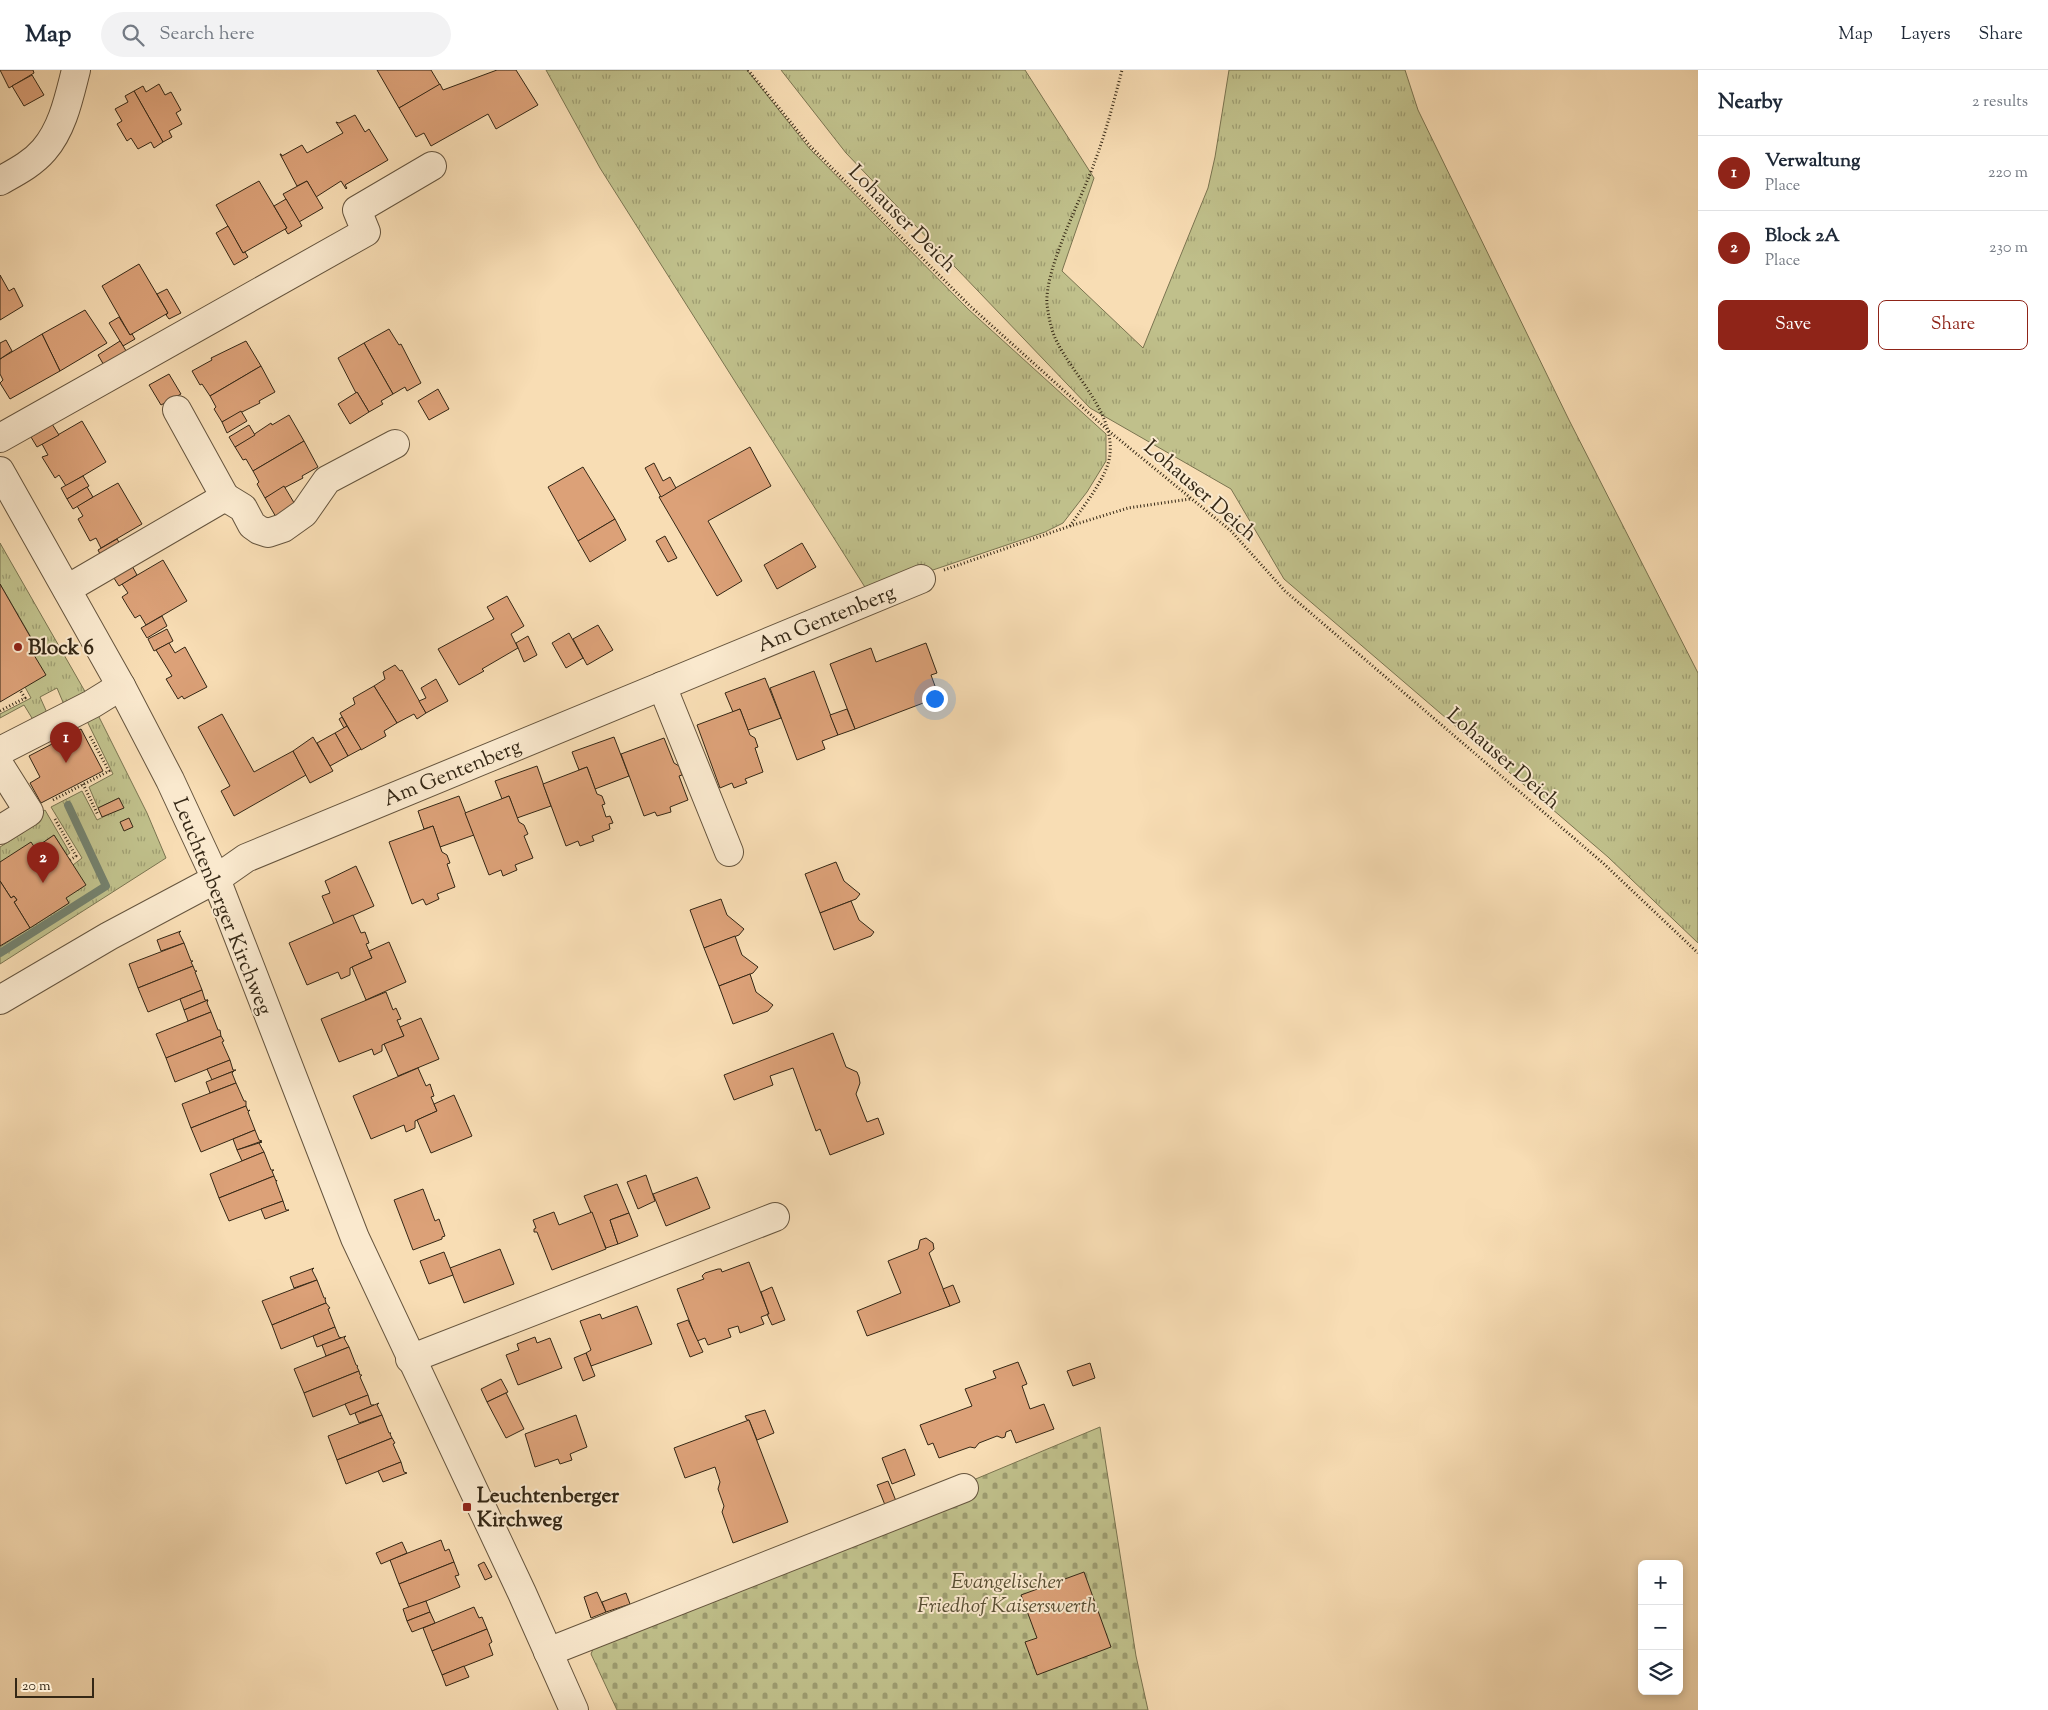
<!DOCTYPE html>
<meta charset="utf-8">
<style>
:root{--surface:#fff;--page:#f2f2f3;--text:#1f2937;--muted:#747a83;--line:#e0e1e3;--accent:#8f2418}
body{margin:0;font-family:"Sorts Mill Goudy",serif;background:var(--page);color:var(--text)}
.controls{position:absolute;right:15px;bottom:15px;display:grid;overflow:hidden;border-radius:8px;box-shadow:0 2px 8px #0003}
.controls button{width:45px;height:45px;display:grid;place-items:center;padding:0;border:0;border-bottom:1px solid var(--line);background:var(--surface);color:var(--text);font:25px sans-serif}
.scale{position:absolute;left:15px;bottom:12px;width:79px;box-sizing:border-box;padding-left:5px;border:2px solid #342715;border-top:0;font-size:14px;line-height:18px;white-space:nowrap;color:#342715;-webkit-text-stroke:4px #fae9ce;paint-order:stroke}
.you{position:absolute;left:934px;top:628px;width:18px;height:18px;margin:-12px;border:4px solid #fff;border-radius:50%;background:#1a73e8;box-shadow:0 0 0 8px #1a73e833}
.badge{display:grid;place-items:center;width:32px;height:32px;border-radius:50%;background:var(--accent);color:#fff;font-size:16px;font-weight:700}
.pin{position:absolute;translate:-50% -41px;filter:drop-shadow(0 1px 2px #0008)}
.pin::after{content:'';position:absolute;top:26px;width:18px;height:15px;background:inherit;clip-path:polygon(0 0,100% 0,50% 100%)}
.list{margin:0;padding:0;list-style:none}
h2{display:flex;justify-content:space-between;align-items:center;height:65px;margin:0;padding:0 20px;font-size:21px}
h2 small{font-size:16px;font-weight:400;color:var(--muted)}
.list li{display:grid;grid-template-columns:32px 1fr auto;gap:15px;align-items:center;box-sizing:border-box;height:75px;padding:0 20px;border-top:1px solid var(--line)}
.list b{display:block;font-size:19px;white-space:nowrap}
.list p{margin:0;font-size:16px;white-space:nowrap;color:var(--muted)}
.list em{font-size:16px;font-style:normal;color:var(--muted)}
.actions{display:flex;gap:10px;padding:15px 20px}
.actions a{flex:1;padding:11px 0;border:1px solid var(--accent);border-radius:8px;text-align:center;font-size:18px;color:var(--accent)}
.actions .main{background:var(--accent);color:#fff}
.icon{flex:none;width:28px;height:28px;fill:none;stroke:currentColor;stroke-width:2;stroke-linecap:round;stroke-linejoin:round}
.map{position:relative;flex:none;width:1698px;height:1640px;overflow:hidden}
header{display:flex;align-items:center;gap:30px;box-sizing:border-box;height:70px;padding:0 25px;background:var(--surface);border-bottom:1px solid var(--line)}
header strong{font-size:24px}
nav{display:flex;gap:28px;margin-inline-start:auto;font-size:18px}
.search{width:350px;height:45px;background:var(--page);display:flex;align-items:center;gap:12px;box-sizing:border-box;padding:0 18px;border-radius:28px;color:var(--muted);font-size:19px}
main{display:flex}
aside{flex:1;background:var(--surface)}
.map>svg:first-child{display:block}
</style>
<header>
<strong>Map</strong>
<div class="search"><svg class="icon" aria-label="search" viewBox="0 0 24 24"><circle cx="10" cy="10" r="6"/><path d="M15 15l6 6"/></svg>Search here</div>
<nav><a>Map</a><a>Layers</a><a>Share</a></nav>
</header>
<main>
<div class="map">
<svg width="1698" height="1640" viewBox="0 0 1698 1640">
<defs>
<pattern id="grass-tufts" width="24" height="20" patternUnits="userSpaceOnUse" patternTransform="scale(1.25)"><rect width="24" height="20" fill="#c0c08b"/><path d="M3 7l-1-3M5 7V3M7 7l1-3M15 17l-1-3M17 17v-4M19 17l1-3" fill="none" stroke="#9d9c70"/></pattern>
<pattern id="cemetery-stones" width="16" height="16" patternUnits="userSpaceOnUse" patternTransform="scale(1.25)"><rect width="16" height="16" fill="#c0c08b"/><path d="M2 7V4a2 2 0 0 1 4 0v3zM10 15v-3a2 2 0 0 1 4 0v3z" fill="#9d9c70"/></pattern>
</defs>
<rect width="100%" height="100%" fill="#f8ddb4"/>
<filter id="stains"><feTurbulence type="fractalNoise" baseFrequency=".004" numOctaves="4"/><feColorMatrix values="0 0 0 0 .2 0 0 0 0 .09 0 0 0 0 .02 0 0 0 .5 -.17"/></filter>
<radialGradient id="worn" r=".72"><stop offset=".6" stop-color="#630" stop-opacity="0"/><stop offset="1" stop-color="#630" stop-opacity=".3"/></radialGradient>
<g fill="url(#grass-tufts)" stroke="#7a7450">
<path d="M546,0H747L809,78L968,239L1106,364V391L1087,422L1063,453L1045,462L868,522L600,98Z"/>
<path d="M781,0H1025L1094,108L1062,201L1143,278L1208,118L1215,87L1229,0H1405L1418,40L1569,350L1698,603V873L1608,787L1284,509L1231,419L1090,338L846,83Z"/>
<path d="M0,473L87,625L65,637L57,618L40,627L48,645L35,653L24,635L0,648V644L31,628L25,617L34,585L39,581L0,514Z"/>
<path d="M98,645L147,743L166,788L0,894V877L69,833L66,828L73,795L82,788L51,737L82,721L97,750L123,737L119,728L98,738L89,717L113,704L87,651Z"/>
<path d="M45,740L70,783L67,785L54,765L35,778L0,792V777L24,762L20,755Z"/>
</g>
<path fill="url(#cemetery-stones)" stroke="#7a7450" d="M1100,1357L1136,1586L1148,1640H617L591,1584L598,1567Z"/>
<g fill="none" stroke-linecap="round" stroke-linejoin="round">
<path stroke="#74816d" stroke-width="8" d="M0,883L106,816L68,735"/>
</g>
<g fill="#dca178" stroke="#342715">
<path d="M0,0H33L34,3L9,18Z"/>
<path d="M377,0H431L440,15L399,38Z"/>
<path d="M497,0H516L538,35L496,59L488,44L431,76L424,63L416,67L399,38L440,14L443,20Z"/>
<path d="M32,5L44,25L24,36L12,16Z"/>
<path d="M159,14L165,25L171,22L181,40L176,43L182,54L169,61L172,67L163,72L134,21L143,16L146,22Z"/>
<path d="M134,21L163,72L154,78L151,72L138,79L131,68L127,71L117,54L122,51L115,39L128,32L125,26Z"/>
<path d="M355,45L365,62L369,59L388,90L345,115L347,118L346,119L341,111L316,127L307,111L297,116L280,84H281L282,86L302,75L307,83L343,63L336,52L339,53Z"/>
<path d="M259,111L287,158L243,183L216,135Z"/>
<path d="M307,111L323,138L299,152L283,124Z"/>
<path d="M286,129L302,156L288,164L285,159L287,158L274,136Z"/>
<path d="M228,156L243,183L245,182L248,187L234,195L216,163Z"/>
<path d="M139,194L168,243L130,265L102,216Z"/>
<path d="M0,205L9,221L14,218L23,236L0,250Z"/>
<path d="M167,219L181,243L169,249L166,245L168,243L157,224Z"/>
<path d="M85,240L107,273L60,301L42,264Z"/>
<path d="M119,247L130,265L132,264L135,269L123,276L109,253Z"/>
<path d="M389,259L399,275L401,274L421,313L407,321L405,317L393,324L364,273Z"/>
<path d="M42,264L60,301L10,329L0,313L3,310L0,304V289Z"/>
<path d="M6,270L12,281L0,289V273Z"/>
<path d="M120,271L128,284L105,297L98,285Z"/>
<path d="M246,271L261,296L210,326L202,314L200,315L192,301L212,290L211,288Z"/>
<path d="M364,273L393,324L381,331L383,334L369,342L357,322L356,323L338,288Z"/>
<path d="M261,296L275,322L259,331L260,333L222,352L214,339L216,337L210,326Z"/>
<path d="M169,304L181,324L161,335L149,315Z"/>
<path d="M438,319L449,339L429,350L418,331Z"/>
<path d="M357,322L369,342L350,354L338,334Z"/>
<path d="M241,341L247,351L227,363L222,352Z"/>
<path d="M289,345L304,371L253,401L246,389L243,390L235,377L271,353L272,355Z"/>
<path d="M82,351L106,392L66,416L59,405L55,408L42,387L48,385L42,374Z"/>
<path d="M52,354L59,365L37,377L31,367Z"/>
<path d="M249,355L255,365L235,377L229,367Z"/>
<path d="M304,371L318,397L302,406L303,408L265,428L257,414L259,412L253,401Z"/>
<path d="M750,377L771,416L708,451L742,511L717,526L659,427Z"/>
<path d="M654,393L663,411L670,407L676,418L661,427L645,398Z"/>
<path d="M583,397L615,449L578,471L548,417Z"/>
<path d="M83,406L89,416L67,429L61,418Z"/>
<path d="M118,413L142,454L101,478L96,468L90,471L78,449L83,446L77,436Z"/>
<path d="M284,416L296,436L276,447L265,428Z"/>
<path d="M87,417L93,427L73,439L67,429Z"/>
<path d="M615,449L626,470L590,492L578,471Z"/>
<path d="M665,466L677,488L668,492L656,471Z"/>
<path d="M117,469L123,479L103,490L98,480Z"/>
<path d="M802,473L816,497L777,519L764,495Z"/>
<path d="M163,490L187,531L146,555L140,545L135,548L128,537L122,527L128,523L122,514Z"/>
<path d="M131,494L137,505L119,516L112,505Z"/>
<path d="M0,514L39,582L34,585L46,605L0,632Z"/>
<path d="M507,526L524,556L511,564L518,578L482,599L484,601L459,615L438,579L494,549L487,537Z"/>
<path d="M162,546L167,556L147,568L141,558Z"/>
<path d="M598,555L613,580L587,595L573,569Z"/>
<path d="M167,559L173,571L154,581L148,569Z"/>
<path d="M569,563L583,588L566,598L552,573Z"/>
<path d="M528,566L537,585L524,592L516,573Z"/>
<path d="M169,573L175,583L185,577L207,617L184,629L182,626L178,629L166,609L172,606L156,580Z"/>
<path d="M926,573L937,603L931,605L939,627L855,659L830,594L871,578L876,592Z"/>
<path d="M395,595L400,601L402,600L426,643L417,649L414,644L397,653L374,616L385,609L383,602Z"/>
<path d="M814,601L838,665L822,671L825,679L797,690L770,618Z"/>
<path d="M765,608L781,648L748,660L740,639L733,642L725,623Z"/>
<path d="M436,609L448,631L426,643L419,631L426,628L421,618Z"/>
<path d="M374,616L397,653L384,661L386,666L361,680L340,643L355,634L353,628Z"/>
<path d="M740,639L750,665L755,668L758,677L755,678L763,702L745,709L747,713L734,718L732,713L720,718L697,655Z"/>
<path d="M847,639L855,659L838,665L830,645Z"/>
<path d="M222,644L254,702L293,681L306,705L234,746L221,721L230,716L198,657Z"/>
<path d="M342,647L347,656L344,658L339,649Z"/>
<path d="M347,656L361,679L348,686L335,663Z"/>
<path d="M81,659L103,701L41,733L30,713L40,707L29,686Z"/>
<path d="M335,663L348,686L330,696L317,673Z"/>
<path d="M313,667L333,701L310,713L293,681Z"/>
<path d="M614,667L629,706L595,719L587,697L579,700L572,682Z"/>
<path d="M664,668L674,693L679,696L682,705L679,706L688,730L670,737L671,742L657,746L655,742L644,746L621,684Z"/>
<path d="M537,696L551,736L517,748L509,726L502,729L495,711Z"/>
<path d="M587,697L597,724L602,726L605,734L602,735L606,747L610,746L613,753L609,754L610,759L592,766L594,771L580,776L578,771L566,776L543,714Z"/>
<path d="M459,726L474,765L440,777L433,756L424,759L418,741Z"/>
<path d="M509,726L519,752L524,755L528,764L524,766L533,788L515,795L517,800L503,806L501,800L489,805L465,743Z"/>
<path d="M119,728L124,738L102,747L98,738Z"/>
<path d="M129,748L133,757L124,761L120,752Z"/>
<path d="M433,756L442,782L447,785L450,793L447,794L455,817L437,824L439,829L426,835L423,829L412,834L389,772Z"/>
<path d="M54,765L86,815L66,828L69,833L30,858L14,832L17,830L14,826L11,828L0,811V792L31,772L35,778Z"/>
<path d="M836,792L844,811L860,824L856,829L820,843L805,804Z"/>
<path d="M356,796L374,836L334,854L322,826L330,823L325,811Z"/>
<path d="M0,811L11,828L14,826L17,830L14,832L30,858L0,876Z"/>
<path d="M721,829L727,845L744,859L739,865L704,878L690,840Z"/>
<path d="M851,831L859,850L874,862L871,866L834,880L820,843Z"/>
<path d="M353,845L361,863L365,862L369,873L366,874L372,888L350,898V905L341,909L338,902L307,915L289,873Z"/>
<path d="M181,861L179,863L184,873L161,881L157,870Z"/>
<path d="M735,866L742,885L758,897L753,903L719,916L704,878Z"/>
<path d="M389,872L406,912L366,930L352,897L372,888L369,881Z"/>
<path d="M184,873L191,891H193L191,892L193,896L138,918L129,894Z"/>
<path d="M193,896L195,901H197L195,902L202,920L148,942L138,918Z"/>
<path d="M750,904L756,922L773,935L768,941L733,954L719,916Z"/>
<path d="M202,920L205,930H208L184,940L180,929Z"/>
<path d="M386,922L393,940L396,938L401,949L397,950L404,966L382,975V981L374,985L372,979L339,992L321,949Z"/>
<path d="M208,930L207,933L211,942L188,951L184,940Z"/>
<path d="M211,942L218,960H220L221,966L166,988L156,964Z"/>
<path d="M421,948L439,989L398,1006L384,974L404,966L400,957Z"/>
<path d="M833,963L846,997L857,1002L859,1007L860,1013L856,1024L867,1052L878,1048L884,1064L830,1085L820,1059L816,1061L793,998L770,1006L773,1015L734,1030L724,1005Z"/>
<path d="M221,966L224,971L222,972L230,990L175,1012L166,988Z"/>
<path d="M230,990L233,1000H236L212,1010L207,999Z"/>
<path d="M418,998L426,1016L430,1014L434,1026L431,1027L437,1041L415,1051V1058L406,1062L404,1055L371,1069L353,1026Z"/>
<path d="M234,1001L232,1003L236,1013L210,1023L206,1012Z"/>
<path d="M236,1013L244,1031H246V1036L191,1058L182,1034Z"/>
<path d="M454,1025L472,1066L431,1083L417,1050L437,1041L434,1034Z"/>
<path d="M246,1036L248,1041L250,1040L248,1042L255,1060L201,1082L191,1058Z"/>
<path d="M255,1060L259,1070L262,1071L237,1080L233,1069Z"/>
<path d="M262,1072L259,1073L264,1082L242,1091L237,1080Z"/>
<path d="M264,1082L271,1100H274L272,1101L274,1106L219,1128L210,1104Z"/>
<path d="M646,1105L655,1131L638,1139L627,1112Z"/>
<path d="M274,1106L276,1111L277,1110L276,1112L283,1131L229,1151L219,1128Z"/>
<path d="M697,1107L710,1138L666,1156L653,1124Z"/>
<path d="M617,1114L629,1143L610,1150L618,1174L606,1178L584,1126Z"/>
<path d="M423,1119L435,1151L439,1149L445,1166L442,1167V1169L413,1180L394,1130Z"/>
<path d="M283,1131L286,1140H289L265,1149L261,1139Z"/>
<path d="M554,1142L559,1155L592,1142L606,1179L552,1200L537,1162H534V1159L536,1158L533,1150Z"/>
<path d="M629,1143L638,1166L618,1174L610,1150Z"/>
<path d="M926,1168L933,1173L934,1179L929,1183L950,1236L867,1266L857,1241L901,1223L888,1191L918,1179L920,1170Z"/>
<path d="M500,1179L514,1214L464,1233L450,1198Z"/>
<path d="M444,1182L453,1205L429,1214L420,1191Z"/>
<path d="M749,1192L769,1244L761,1247L764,1254L740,1263L738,1256L728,1259L731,1267L708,1275L705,1268L697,1271L677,1219L704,1209L702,1206L705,1203L718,1199H721L722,1202Z"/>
<path d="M314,1198L312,1200L317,1210L294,1218L290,1207Z"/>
<path d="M317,1210L324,1228H326L325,1229L326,1233L272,1255L262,1231Z"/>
<path d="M953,1215L960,1232L950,1236L943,1219Z"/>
<path d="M772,1217L785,1250L772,1255L767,1244H769L761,1222Z"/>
<path d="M326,1233L330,1238L328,1239L335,1257L281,1279L272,1255Z"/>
<path d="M637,1236L652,1274L591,1296L586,1283L591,1280L580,1251L600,1244L602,1249Z"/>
<path d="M688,1250L703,1282L690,1287L677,1254Z"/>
<path d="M335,1257L339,1267L342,1268L317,1277L313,1266Z"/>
<path d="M346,1266L344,1268L349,1277L326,1286L322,1275Z"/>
<path d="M535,1267L537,1273L550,1268L562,1298L518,1315L506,1285L519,1280L517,1274Z"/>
<path d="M349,1277L356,1295L358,1296L357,1297L359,1301L304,1323L294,1299Z"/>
<path d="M586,1283L595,1306L583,1311L574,1288Z"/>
<path d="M1018,1292L1027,1314L1022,1316L1030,1339L1044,1334L1054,1359L1016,1373L1011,1360L1006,1362L1005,1367L1002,1368L997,1366L979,1373L975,1378L970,1377L939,1388L933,1373L928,1375L920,1355L972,1336L965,1319L996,1308L993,1301Z"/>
<path d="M1090,1293L1095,1308L1073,1316L1067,1301Z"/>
<path d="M359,1301L360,1305H362L360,1307L368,1325L313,1347L304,1323Z"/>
<path d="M501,1309L508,1322L487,1332L481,1319Z"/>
<path d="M506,1323L524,1359L506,1368L487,1332Z"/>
<path d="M368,1325L371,1335H374L350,1345L345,1334Z"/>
<path d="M379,1333L377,1335L382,1345L359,1353L355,1343Z"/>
<path d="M765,1340L774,1363L757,1370L749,1350H747L745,1346Z"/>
<path d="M382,1345L389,1363H391L390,1364L392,1368L337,1390L328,1366Z"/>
<path d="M576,1345L587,1377L570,1384L572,1390L560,1394L558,1389L535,1397L525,1364Z"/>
<path d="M749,1350L788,1452L733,1473L722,1442L724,1436L718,1419L720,1412L715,1397L685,1408L674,1378Z"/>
<path d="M392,1368L395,1373L393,1374L401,1392L346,1414L337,1390Z"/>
<path d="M905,1379L915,1405L892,1414L882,1388Z"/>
<path d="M401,1392L404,1402L407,1403L383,1412L378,1401Z"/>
<path d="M888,1411L896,1431L885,1435L877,1415Z"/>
<path d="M441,1470L445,1481L449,1479L454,1492L399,1514L390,1490Z"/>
<path d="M402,1472L407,1483L381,1494L376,1483Z"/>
<path d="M454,1492L459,1505L455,1506L460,1517L409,1538L399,1514Z"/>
<path d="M484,1492L492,1507L485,1510L478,1495Z"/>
<path d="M1084,1502L1111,1577L1037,1605L1025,1572L1037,1568L1021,1525Z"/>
<path d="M597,1522L606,1542L591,1548L584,1527Z"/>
<path d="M626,1523L630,1534L606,1542L602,1532Z"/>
<path d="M426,1531L430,1542L407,1551L403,1539Z"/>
<path d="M474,1537L479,1548L482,1547L487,1559L432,1581L423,1558Z"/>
<path d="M430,1542L435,1553L412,1562L407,1551Z"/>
<path d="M487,1559L492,1572L489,1574L493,1585L442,1605L432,1581Z"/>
<path d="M464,1596L469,1607L446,1616L442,1605Z"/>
</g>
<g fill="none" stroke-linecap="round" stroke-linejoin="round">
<defs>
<g id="minor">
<path d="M0,111C16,102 32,94 44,80C63,58 69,27 76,0"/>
<path d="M0,368L366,162L357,140L432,96"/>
<path d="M0,401L121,616L170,710L216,809L355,1168L522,1523L574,1640"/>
<path d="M225,427L243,438L252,455L259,460L268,463L283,458L304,443L327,410L395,374"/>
<path d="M67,519L225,427L177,340"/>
<path d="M662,616L729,782"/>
<path d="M0,681L92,634L121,616"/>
<path d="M0,696L29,742L0,760"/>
<path d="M0,930L109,866L216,809L246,788L921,509"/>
<path d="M410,1289L775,1147"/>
<path d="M548,1582L964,1418"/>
</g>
</defs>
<use href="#minor" stroke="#65543d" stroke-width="30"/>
<g stroke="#342715" stroke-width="3" stroke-dasharray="1 2.5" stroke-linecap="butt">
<path d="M748,0L810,76L970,236L1110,362L1231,461L1285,521L1603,793L1698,883"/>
<path d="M1070,456C1082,438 1101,415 1108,394C1121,349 1075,308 1057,272C1051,260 1049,248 1047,235C1044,199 1082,128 1095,91C1106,62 1114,31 1122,0"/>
<path d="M944,500L1070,456L1128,438L1190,429"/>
<path d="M0,641L25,628L20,620"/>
<path d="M83,714L98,745"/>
<path d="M53,730L109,701L90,666"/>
<path d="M55,749L76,786L70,790"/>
</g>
<use href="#minor" stroke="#fae9ce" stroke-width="28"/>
</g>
<g fill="#8f2418" stroke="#fae9ce" stroke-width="2">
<circle cx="18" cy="577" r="5"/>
<rect x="462" y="1432" width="10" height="10" rx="2.5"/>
</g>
<g text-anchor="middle" stroke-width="4" stroke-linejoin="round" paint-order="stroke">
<g font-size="21" fill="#342715" stroke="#fae9ce">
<text transform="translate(903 148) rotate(45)" y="7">Lohauser Deich</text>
<text transform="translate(1201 420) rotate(41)" y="7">Lohauser Deich</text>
<text transform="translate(826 548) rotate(-22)" y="7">Am Gentenberg</text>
<text transform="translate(1504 688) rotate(41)" y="7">Lohauser Deich</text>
<text transform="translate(452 702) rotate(-22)" y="7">Am Gentenberg</text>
<text transform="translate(223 836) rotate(68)" y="7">Leuchtenberger Kirchweg</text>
</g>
<g font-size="21" font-weight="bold" fill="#342715" stroke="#fae9ce" text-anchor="start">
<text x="28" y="584">Block 6</text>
<text x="477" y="1432">Leuchtenberger<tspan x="477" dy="24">Kirchweg</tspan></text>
</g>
<g font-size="21" font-style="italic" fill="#574d32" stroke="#fae9ce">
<text x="1007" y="1518">Evangelischer<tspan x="1007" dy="24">Friedhof Kaiserswerth</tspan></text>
</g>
</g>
<rect width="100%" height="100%" filter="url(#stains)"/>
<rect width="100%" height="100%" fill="url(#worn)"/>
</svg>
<div class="controls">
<button>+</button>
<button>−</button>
<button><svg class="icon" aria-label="layers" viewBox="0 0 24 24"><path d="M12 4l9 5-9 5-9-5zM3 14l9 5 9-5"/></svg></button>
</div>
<div class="scale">20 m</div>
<div class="you"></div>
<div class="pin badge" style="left:66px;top:693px">1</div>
<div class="pin badge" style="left:43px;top:813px">2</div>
</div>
<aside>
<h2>Nearby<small>2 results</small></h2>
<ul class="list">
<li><span class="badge">1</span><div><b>Verwaltung</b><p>Place</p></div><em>220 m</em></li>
<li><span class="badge">2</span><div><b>Block 2A</b><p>Place</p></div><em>230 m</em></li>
</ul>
<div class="actions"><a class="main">Save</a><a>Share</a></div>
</aside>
</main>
